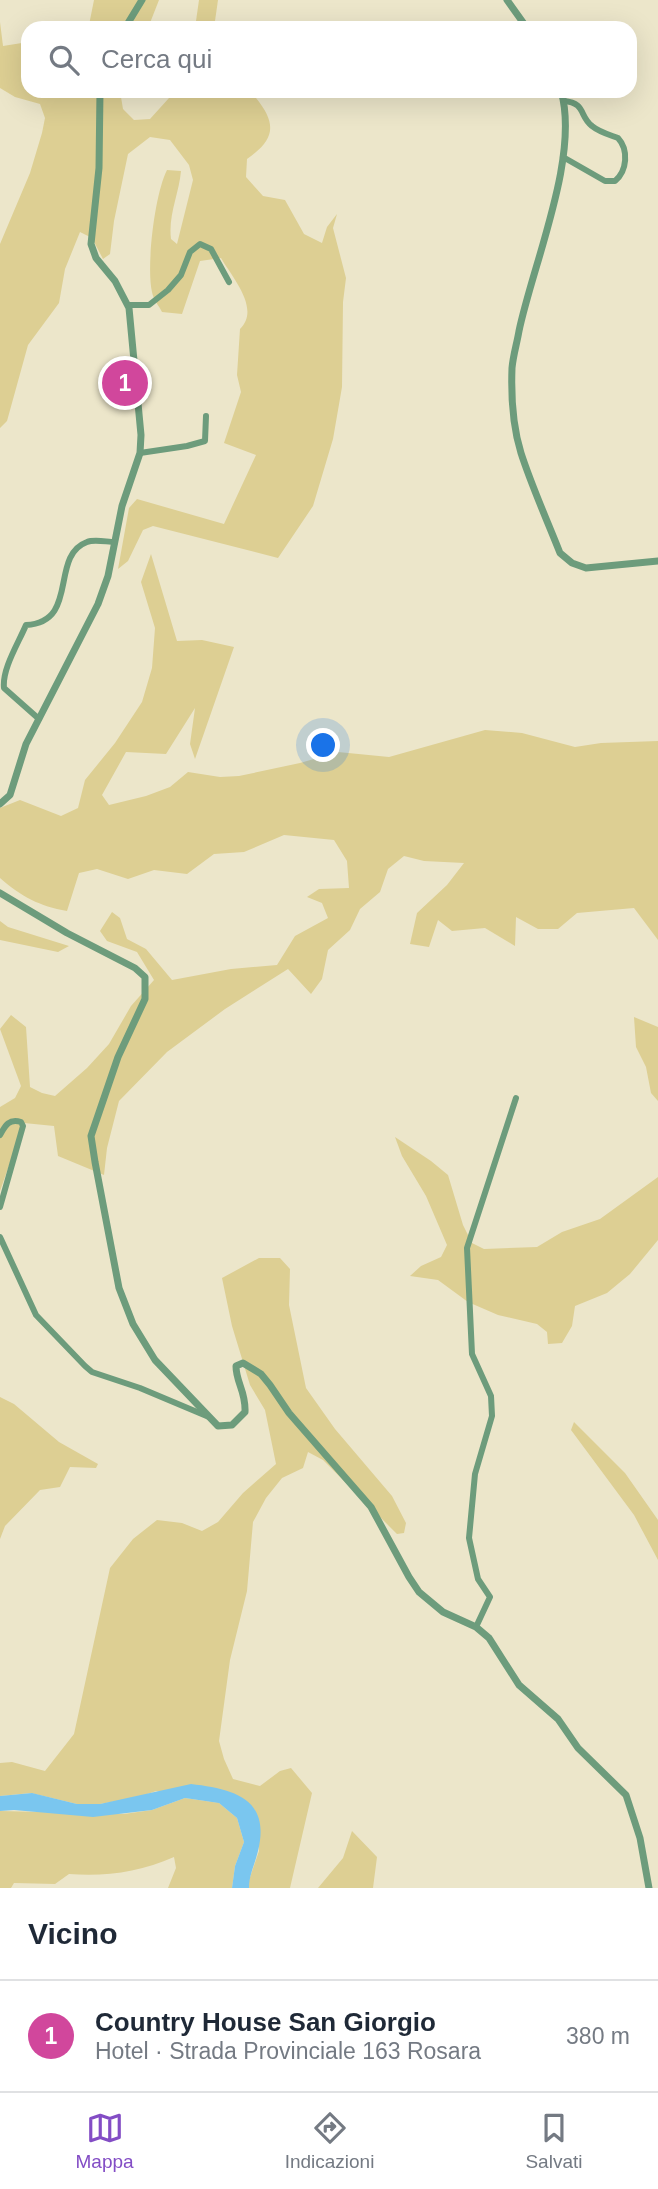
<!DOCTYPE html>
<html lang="it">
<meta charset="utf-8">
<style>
:root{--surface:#fff;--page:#f2f2f3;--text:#1f2937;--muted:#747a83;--line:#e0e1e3;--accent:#834dc5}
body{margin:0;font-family:Arial,sans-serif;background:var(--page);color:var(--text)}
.you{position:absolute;left:324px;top:746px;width:24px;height:24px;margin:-18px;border:5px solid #fff;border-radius:50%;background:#1a73e8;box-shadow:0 0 0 10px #1a73e833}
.badge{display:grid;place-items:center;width:46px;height:46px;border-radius:50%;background:var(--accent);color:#fff;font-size:23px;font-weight:700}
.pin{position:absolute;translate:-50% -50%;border:4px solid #fff;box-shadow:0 2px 7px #0006}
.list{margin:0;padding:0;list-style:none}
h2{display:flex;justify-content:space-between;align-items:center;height:91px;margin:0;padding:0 28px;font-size:30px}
h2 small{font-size:23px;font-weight:400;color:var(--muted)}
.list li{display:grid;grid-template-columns:46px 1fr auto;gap:21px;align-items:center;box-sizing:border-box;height:112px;padding:0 28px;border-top:2px solid var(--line)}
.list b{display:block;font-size:26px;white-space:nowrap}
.list p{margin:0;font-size:23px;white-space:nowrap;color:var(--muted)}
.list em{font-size:23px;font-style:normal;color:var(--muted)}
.icon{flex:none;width:38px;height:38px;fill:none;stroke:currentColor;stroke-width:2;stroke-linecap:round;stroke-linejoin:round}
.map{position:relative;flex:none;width:658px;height:1888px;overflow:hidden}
.search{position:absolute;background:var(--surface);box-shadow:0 7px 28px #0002;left:21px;right:21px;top:21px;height:77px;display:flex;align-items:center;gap:18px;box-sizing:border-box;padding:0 24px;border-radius:21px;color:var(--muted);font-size:26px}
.sheet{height:203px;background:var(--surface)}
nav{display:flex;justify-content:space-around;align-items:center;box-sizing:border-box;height:98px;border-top:2px solid var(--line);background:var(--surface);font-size:19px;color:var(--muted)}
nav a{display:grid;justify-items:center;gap:4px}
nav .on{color:var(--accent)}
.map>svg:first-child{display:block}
</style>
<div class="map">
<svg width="658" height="1888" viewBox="0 0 658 1888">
<rect width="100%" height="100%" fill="#ece6ca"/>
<g fill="#ddcf93">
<path d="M94,0H159L148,28H81L89,25Z"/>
<path d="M199,0H218L214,28H195Z"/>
<path d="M0,22L3,46L28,42V91H120L123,109L134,120L150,119L169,98L172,91L216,94L218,91H257L256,98C278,125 274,140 247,159L246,177L263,196L285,200L304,234L322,243L327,227L337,214L333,228L346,278L343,302L342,387L333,439L313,506L278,558L153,526L143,530L128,561L118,569L129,508L137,499L224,524L256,455L224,443L241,392L237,375L240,329C261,309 232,277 221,258L200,261L182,314L162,312C159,306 153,299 152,292C146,266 155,193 167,170L181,171C179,194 168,215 171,239L177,244L193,180L189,165L170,140L150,137L128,154L114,221L110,254L103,259L92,238L80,232L65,269L59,303L28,345L7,421L0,428V244L30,173L42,133L45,118L40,104L15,97L0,88Z"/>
<path d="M151,554L177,641L202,640L234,647L195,759L190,744L195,708L166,754L126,752L102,795L109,805L146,796L170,787L188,772L220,777L239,776L300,763L338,752L389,757L485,730L522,733L575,747L601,743L658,741V940L634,908L577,913L558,929H538L516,917L515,946L485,928L452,931L438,920L429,947L410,944L417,913L447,885L464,863L424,861L404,856L388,869L380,892L360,909L350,930L328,950L322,979L311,994L288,969L225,1009L167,1052L119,1101L107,1148L104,1175L58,1156L54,1126L24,1123L0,1191V1107L15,1098L21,1086L0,1029L11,1015L26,1027L30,1087L42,1093L55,1096L87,1068L109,1044L131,1006L154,980L137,952L107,941L100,931L112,912L120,918L127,939L146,949L172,980L231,969L277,965L295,936L328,918L322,903L307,897L319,889L349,888L347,861L334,840L284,835L244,852L214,854L187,874L154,870L128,879L97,869L79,873L67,911C39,906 22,897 0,878V808L20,800L61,816L78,808L85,780L115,743L142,702L152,668L155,628L141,582Z"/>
<path d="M0,921L8,927L69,946L58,952L0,940Z"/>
<path d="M634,1017L658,1027V1101L651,1093L646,1067L636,1047Z"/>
<path d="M395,1137L431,1161L448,1175L463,1225L472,1243L484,1249L537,1247L562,1232L600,1219L658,1177V1240L630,1274L607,1293L575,1306L572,1326L562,1343L548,1344L547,1332L537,1324L498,1315L468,1302L438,1280L410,1276L421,1266L441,1257L447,1245L426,1196L402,1156Z"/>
<path d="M259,1258H280L290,1269L289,1305L306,1388L335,1429L392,1496L406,1523L404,1533L397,1534L323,1460L308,1452L303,1468L282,1478L266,1498L253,1522L247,1591L230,1660L219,1741L224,1759L233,1779L260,1786L280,1771L291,1768L312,1793L290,1888H249V1880L259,1851L255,1810L156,1791L139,1797L100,1804H77L31,1793L0,1796V1763L12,1762L45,1771L74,1734L110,1568L133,1539L157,1520L182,1523L202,1531L218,1522L243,1493L276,1464L265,1410L250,1385L232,1326L222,1278Z"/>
<path d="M0,1397L14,1404L59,1442L98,1464L96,1468L70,1467L60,1487L40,1490L5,1526L0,1539Z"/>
<path d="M574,1422L625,1473L658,1520V1560L634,1515L571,1430Z"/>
<path d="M185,1798L219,1803L237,1818L244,1842L235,1866L232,1888H168L176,1868L174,1857C140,1872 105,1877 69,1874L55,1884L14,1883L11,1888H0V1811L124,1814L152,1810Z"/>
<path d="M352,1831L377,1857L373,1888H318L343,1858Z"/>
</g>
<path fill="#7ac6ef" d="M191,1784C233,1789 271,1798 258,1851C255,1864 249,1875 249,1888H232L235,1866L244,1842L237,1818L219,1803L185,1798L152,1810L93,1817L14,1810L0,1811V1796L32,1793L77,1804H100Z"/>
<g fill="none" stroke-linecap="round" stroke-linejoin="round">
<g stroke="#6d9c7c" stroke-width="6">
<path d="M563,157L605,181H615C627,171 629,150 618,138C610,135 599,132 592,126C579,116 586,103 564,101"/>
<path d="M128,305H149L168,290L181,275L190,252L200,244L211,249L229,282"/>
<path d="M140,453L187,446L205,441L206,416"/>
<path d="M39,719L4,688C2,669 18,644 26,625C80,622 49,556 87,542C94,539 107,542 115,542"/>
<path d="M0,1135C5,1126 9,1118 21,1122L23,1126L0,1207"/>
<path d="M0,1237L36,1315L85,1366L92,1372L140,1388L209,1417"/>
<path d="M476,1627L490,1597L478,1579L469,1538L475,1474L492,1416L491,1396L472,1354L467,1248L516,1098"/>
</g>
<g stroke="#6d9c7c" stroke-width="7">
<path d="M507,0L527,28"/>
<path d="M125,28L142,0"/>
<path d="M561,91C580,156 533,264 519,331C517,343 513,356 512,368C511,395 513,427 521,453C532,487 547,520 560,553L572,563L586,568L658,561"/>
<path d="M0,804L10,795L26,744L98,604L108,576L122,506L140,453L141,435L129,308L115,281L96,258L91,244L99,168L100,91"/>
<path d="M0,893L67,933L135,968L145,977V999L118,1057L91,1136L95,1162L119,1288L133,1324L155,1360L218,1426L232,1425L245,1412C246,1391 236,1383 236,1366L243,1363L261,1374L270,1385L289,1413L371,1507L409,1577L419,1592L443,1612L476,1627L489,1638L519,1685L558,1719L578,1748L626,1795L640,1838L649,1888"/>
</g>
</g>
</svg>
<div class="you"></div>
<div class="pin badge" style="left:125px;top:383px;background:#d1479c">1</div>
<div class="search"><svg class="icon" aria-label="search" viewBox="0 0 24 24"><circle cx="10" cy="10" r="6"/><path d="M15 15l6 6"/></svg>Cerca qui</div>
</div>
<section class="sheet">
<h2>Vicino<small></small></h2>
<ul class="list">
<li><span class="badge" style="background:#d1479c">1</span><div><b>Country House San Giorgio</b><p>Hotel · Strada Provinciale 163 Rosara</p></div><em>380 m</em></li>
</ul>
</section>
<nav>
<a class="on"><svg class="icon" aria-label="map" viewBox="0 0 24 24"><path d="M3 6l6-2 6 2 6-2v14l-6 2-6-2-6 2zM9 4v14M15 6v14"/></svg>Mappa</a>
<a><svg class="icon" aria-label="directions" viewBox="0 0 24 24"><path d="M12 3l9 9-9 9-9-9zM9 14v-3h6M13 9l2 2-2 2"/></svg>Indicazioni</a>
<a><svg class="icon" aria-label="saved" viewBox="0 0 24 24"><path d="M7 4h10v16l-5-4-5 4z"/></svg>Salvati</a>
</nav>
